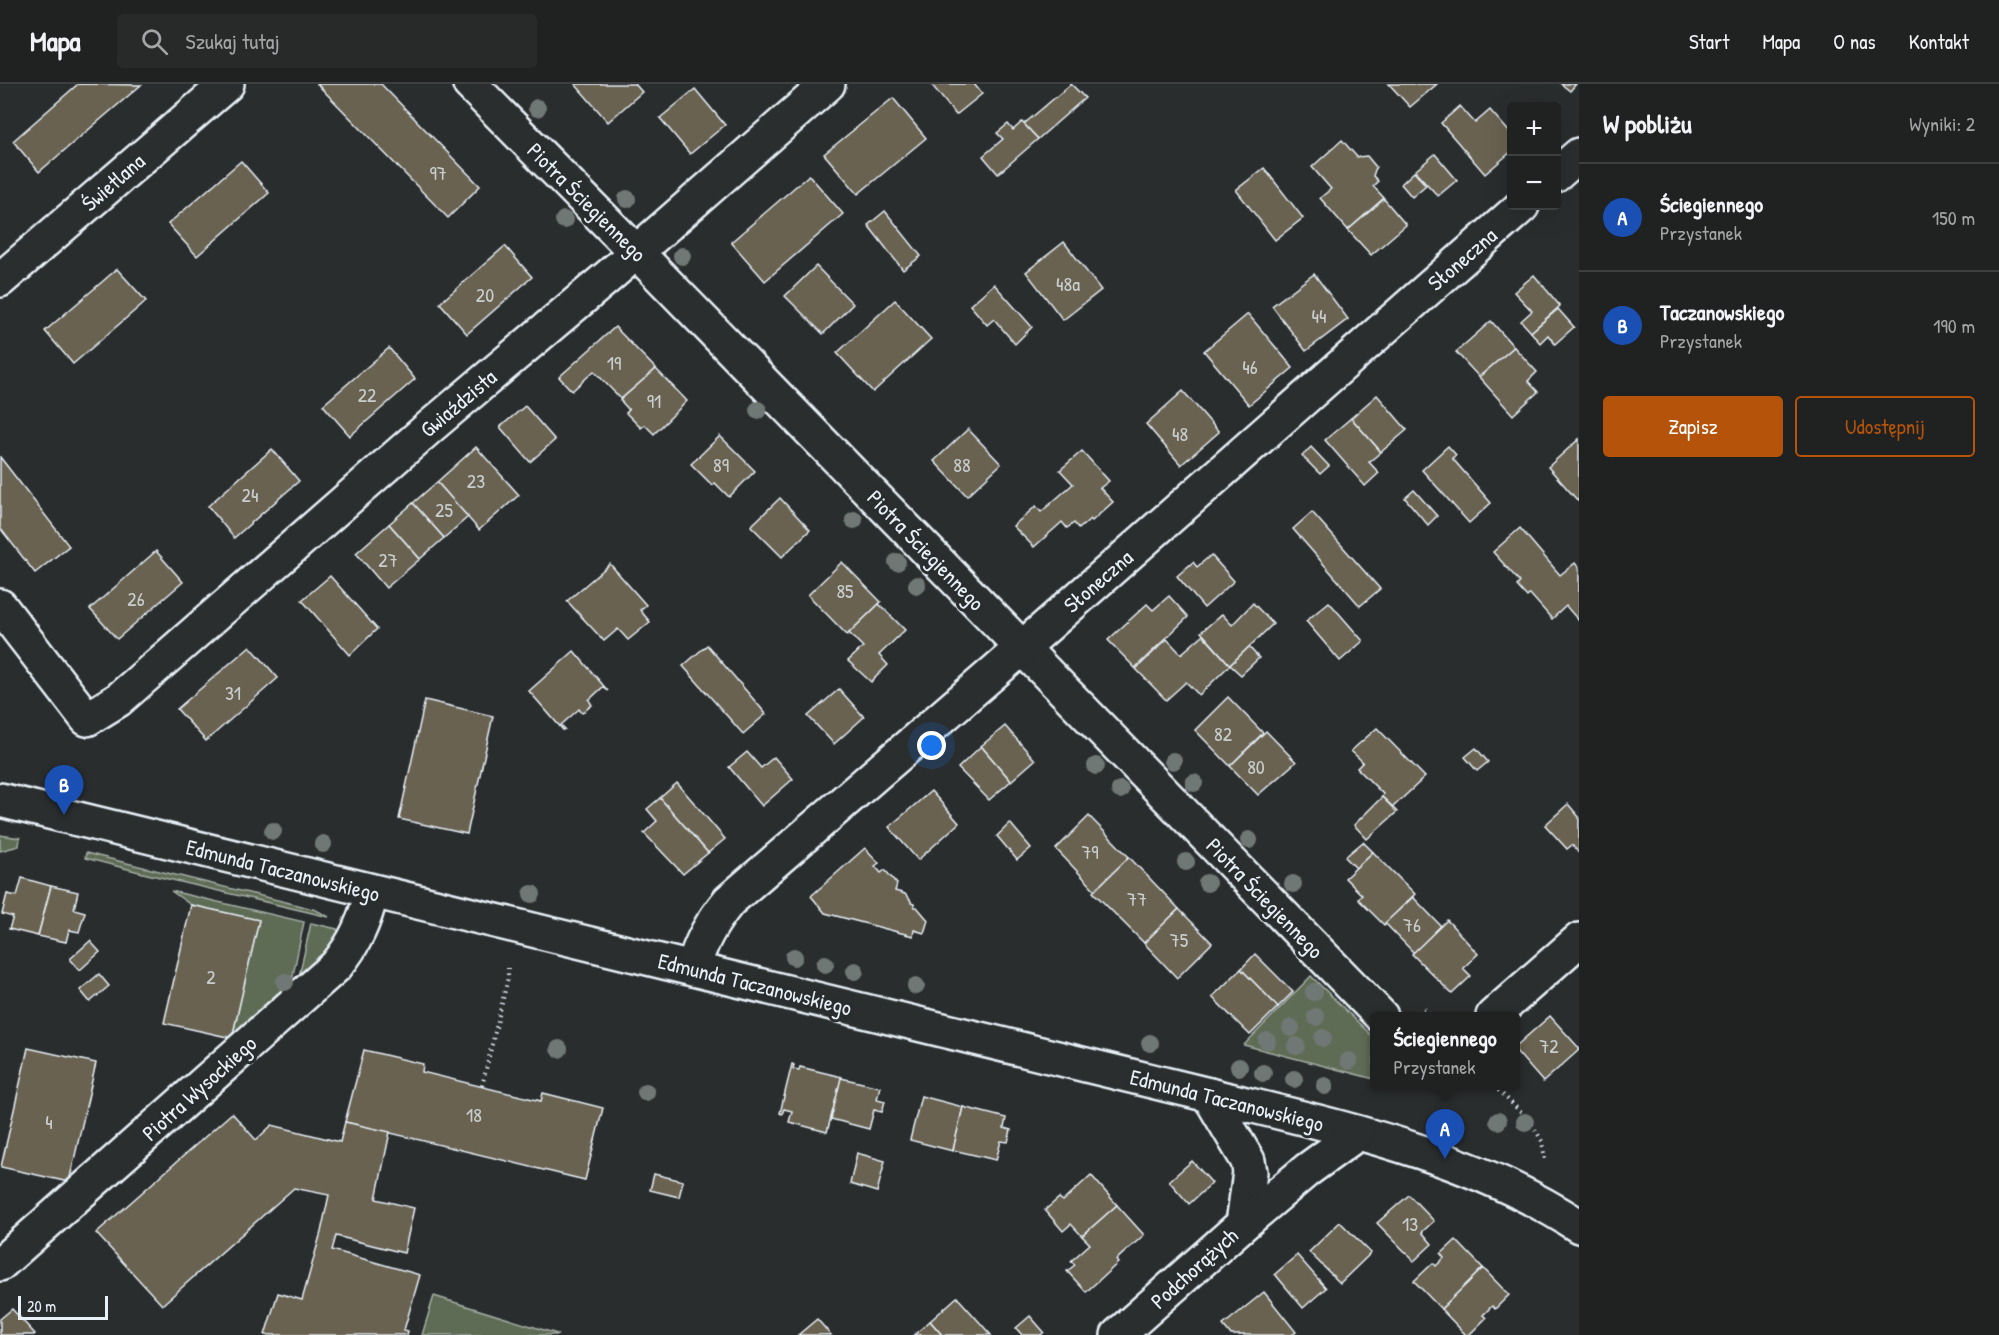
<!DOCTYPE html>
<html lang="pl">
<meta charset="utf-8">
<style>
:root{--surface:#202222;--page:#282a2a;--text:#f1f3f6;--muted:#a2a4a5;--line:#3d3f40;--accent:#b45309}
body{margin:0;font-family:"Patrick Hand",sans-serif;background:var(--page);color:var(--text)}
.controls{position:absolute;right:18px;top:18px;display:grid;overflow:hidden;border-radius:6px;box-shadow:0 6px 24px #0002}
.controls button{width:54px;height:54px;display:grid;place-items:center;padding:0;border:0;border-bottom:2px solid var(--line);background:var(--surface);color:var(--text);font:30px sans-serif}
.scale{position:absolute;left:18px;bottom:15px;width:90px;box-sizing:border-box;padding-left:6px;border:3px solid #e8f1f8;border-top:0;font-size:16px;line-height:21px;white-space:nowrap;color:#e8f1f8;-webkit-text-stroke:4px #2a2d2e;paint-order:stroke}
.you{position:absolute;left:932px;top:662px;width:21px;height:21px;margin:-15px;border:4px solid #fff;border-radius:50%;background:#1a73e8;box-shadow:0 0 0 9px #1a73e833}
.badge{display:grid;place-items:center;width:39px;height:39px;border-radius:50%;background:var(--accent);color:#fff;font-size:20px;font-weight:700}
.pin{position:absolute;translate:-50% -50px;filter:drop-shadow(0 2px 3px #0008)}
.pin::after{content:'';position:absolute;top:32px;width:21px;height:18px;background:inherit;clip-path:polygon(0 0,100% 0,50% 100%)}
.popup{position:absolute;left:1370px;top:928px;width:150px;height:78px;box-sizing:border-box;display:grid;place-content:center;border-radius:6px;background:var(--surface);filter:drop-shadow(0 2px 4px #0005);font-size:20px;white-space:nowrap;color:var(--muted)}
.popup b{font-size:22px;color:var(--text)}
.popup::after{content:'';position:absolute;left:50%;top:100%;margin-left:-12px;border:12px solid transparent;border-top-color:var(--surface)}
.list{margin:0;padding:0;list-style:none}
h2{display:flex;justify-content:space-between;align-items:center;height:78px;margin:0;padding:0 24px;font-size:26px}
h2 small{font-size:20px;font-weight:400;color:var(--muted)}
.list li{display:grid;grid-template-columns:39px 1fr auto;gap:18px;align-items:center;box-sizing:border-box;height:108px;padding:0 24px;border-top:2px solid var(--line)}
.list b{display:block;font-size:22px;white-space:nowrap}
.list p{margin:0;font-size:20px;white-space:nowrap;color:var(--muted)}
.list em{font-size:20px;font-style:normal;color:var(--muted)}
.actions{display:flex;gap:12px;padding:18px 24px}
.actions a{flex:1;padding:14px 0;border:2px solid var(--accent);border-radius:6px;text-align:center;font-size:21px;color:var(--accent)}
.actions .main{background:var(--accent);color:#fff}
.icon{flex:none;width:33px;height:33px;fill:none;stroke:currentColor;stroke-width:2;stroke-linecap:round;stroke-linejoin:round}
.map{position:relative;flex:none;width:1579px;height:1251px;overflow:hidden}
header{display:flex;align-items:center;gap:36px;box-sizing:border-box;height:84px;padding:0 30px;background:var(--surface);border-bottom:2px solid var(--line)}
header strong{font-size:28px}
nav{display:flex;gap:33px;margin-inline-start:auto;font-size:21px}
.search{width:420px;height:54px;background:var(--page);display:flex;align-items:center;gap:15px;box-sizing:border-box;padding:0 21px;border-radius:6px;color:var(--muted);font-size:22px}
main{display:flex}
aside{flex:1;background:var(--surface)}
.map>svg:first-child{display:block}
</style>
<header>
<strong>Mapa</strong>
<div class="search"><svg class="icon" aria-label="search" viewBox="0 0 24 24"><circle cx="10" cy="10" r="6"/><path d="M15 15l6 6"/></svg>Szukaj tutaj</div>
<nav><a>Start</a><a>Mapa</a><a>O nas</a><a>Kontakt</a></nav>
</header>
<main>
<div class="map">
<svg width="1579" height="1251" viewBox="0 0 1579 1251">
<rect width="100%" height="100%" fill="#2a2d2e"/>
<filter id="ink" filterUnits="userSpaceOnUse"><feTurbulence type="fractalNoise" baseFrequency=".0167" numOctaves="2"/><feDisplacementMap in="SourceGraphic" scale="12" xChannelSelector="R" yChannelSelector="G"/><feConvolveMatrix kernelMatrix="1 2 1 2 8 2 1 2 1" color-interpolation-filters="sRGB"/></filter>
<g filter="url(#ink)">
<g fill="#5f6c54" stroke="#a4aea6" stroke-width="1.5">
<path d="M0,751L20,754L19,762L0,767Z"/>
<path d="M86,769L298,821L316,826L329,833L147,790L85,774Z"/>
<path d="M171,807L304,838L291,901L232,954L259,836L191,821Z"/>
<path d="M311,839L337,845L340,856L298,897Z"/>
<path d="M1311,892L1374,954V995L1244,961Z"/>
<path d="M434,1212L557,1250L559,1251H422Z"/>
</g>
<g fill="#696251" stroke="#e8f1f8" stroke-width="1.5">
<path d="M78,0L141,1L39,88L13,57Z"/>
<path d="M317,0H381L480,102L448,134Z"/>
<path d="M575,0H635L642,8L608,38Z"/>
<path d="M931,0H974L982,10L956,31Z"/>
<path d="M1071,0L1085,14L1038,55L1024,40Z"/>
<path d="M1389,0H1437L1410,23Z"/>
<path d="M1561,0H1576L1570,7Z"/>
<path d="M695,5L725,41L690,70L660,34Z"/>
<path d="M893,14L926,54L858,110L824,70Z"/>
<path d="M1460,22L1475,39L1490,26L1512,51V67L1485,90L1441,39Z"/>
<path d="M1022,38L1038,55L998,90L983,72L1003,55L997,49L1008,40L1013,46Z"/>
<path d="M1342,56L1357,73L1367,72L1376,83L1373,92L1378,97L1373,102L1384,114L1348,146L1320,114L1331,105L1312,83Z"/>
<path d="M1435,70L1457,96L1438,112L1415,87Z"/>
<path d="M241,77L269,109L197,172L168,140Z"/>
<path d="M1264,84L1303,134L1275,156L1236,106Z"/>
<path d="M1414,88L1426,101L1412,113L1401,100Z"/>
<path d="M809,91L843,130L765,197L731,158Z"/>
<path d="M1384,115L1406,141L1371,171L1348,146Z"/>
<path d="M885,127L921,172L903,186L868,141Z"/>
<path d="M1064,158L1101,206L1063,236L1026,188Z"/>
<path d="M505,162L532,193L467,250L440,219Z"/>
<path d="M816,182L853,220L823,250L785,212Z"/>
<path d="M117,185L146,217L73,280L45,247Z"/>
<path d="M1314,190L1348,235L1306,267L1272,222Z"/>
<path d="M1534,191L1560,222L1531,248L1521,237L1532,227L1514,208Z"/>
<path d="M994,200L1032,243L1015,260L994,235L987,241L970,221Z"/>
<path d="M895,216L931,255L873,308L837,269Z"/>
<path d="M1558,225L1574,243L1555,260L1548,251L1540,259L1531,248Z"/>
<path d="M1248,230L1293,284L1249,321L1204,267Z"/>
<path d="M1491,237L1514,263L1479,293L1456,268Z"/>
<path d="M615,243L656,285L621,315L594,287L572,307L559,293Z"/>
<path d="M1514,263L1537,288L1528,297L1538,308L1513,331L1479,293Z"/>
<path d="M389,264L415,295L350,352L323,321Z"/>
<path d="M656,285L687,317L654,350L645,341L641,344L626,329L629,326L620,316Z"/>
<path d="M1183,307L1219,348L1181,381L1146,340Z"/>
<path d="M1377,311L1407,346L1381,368L1351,334Z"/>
<path d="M525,322L555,356L530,378L500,343Z"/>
<path d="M1351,334L1381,368L1369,378L1379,389L1365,402L1325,356Z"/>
<path d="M968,345L1001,380L967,412L934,377Z"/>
<path d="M720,352L755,387L729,413L715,399L712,401L691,380Z"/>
<path d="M1579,355V418L1548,383Z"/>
<path d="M1448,362L1456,371L1452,374L1491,419L1469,439L1422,386Z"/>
<path d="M476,363L519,411L479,446L437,398Z"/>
<path d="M1311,363L1329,382L1320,390L1302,372Z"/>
<path d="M272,365L299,397L234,454L208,422Z"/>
<path d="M1082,367L1109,397L1100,404L1113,418L1092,437L1090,435L1079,445L1074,439L1067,444L1062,438L1034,463L1013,442L1036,422L1041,428L1073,400L1060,386Z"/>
<path d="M0,373L69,462L35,489L0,444Z"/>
<path d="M437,398L468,433L444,454L413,419Z"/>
<path d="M1414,406L1437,432L1428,441L1405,414Z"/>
<path d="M780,414L810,446L782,473L751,442Z"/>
<path d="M413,419L444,454L420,475L389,440Z"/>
<path d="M1312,428L1380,505L1360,522L1293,445Z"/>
<path d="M389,440L420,475L386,504L356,469Z"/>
<path d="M1520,444L1560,491L1575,479L1579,484V537L1566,522L1552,535L1530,510L1527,513L1517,502L1520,498L1493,468Z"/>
<path d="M156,467L183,498L117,555L90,525Z"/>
<path d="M1211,471L1234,497L1204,524L1177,492L1193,478L1197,483Z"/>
<path d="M842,478L881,518L847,551L808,511Z"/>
<path d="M610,480L646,521L640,526L650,538L628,556L618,545L604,557L567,517Z"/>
<path d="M330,492L377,545L350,571L302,516Z"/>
<path d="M1169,512L1188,533L1135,584L1108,556L1147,520L1153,526Z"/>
<path d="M1329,518L1363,557L1340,577L1306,537Z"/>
<path d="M1253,519L1273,540L1230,581L1201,548L1222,530L1232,541Z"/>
<path d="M879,520L905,546L879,571L888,581L871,598L848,577L863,563L849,549Z"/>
<path d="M1203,551L1230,581L1199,611L1186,598L1166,616L1136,585L1167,555L1181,570Z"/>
<path d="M707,561L766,630L743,650L683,582Z"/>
<path d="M250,562L278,594L206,657L177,625Z"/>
<path d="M1249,563L1259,574L1241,591L1230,581Z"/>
<path d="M574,567L608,607L603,603L589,616L592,621L582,629L579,625L561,641L565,645L563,646L529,607Z"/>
<path d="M839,605L864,633L834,660L808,632Z"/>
<path d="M1228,613L1263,649L1230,682L1195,646Z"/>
<path d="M425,616L493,632L467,750L399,735Z"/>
<path d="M1005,642L1035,676L1011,697L981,662Z"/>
<path d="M1377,644L1425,693L1393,723L1382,713L1383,710L1357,684L1363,678L1351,667Z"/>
<path d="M1266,647L1296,678L1258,711L1230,682Z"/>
<path d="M981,662L1011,697L989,716L958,684Z"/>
<path d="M1476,664L1488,678L1477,687L1465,673Z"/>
<path d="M747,668L761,684L774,673L793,695L762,722L729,683Z"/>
<path d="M677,699L725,755L708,769L660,714Z"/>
<path d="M931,707L959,739L918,776L889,743Z"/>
<path d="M1382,713L1397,728L1367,755L1354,741Z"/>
<path d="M660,714L708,769L683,790L644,749L657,737L647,725Z"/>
<path d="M1568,720L1579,733V769L1572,761L1567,765L1545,741Z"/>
<path d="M1089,732L1129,773L1095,806L1056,765Z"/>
<path d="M1010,739L1031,764L1017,776L997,752Z"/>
<path d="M1363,758L1373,768L1356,784L1345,773Z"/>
<path d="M865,764L879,779L875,782L881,789L885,786L897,800L895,807L905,810L911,817V819L914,820V823H917L928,836L924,849L914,846L913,852L825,829L811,812Z"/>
<path d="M1373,768L1415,810L1384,841L1358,815L1362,811L1345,794Z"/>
<path d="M1129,773L1179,825L1144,859L1093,808Z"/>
<path d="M22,794L51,802L38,852L9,845L13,833L2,830L7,810L17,812Z"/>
<path d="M51,802L78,808L74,825L85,828L79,848L69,846L66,858L38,852Z"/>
<path d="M1413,813L1441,842L1414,869L1385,839Z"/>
<path d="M191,821L259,836L232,954L164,939Z"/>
<path d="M1179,825L1212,859L1177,894L1144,859Z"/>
<path d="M1447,836L1478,870L1463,884L1471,892L1452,910L1412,870Z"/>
<path d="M90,857L100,868L80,886L70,875Z"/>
<path d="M1255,870L1293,908L1278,923L1241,885Z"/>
<path d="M1241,885L1278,923L1250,951L1212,913Z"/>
<path d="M99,890L109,902L90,918L80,906Z"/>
<path d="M1550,932L1579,964V966L1543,998L1516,967V962Z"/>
<path d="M28,964L96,979L69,1098L1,1083Z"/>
<path d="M364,966L423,980L422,988L541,1017L543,1009L603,1024L585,1096L345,1038Z"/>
<path d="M792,980L794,981L793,985L799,986L800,983L842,993L827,1048L789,1038L792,1027L784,1025L782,1030L780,1029Z"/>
<path d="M841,994L880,1003L877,1015L885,1017L882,1028L874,1026L869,1045L831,1035Z"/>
<path d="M921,1012L963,1023L953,1067L910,1056Z"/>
<path d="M963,1023L1006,1034L1004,1044L1011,1046L1008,1058L1001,1057L996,1076L953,1066Z"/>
<path d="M232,1029L256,1056L272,1041L340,1058L345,1038L390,1048L376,1115L414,1124L404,1169L336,1152L332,1166L420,1191L404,1246L408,1247L407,1251H265L278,1209L302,1216L321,1148L329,1111L294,1104L162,1221L96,1149Z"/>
<path d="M857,1069L885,1077L877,1108L850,1100Z"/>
<path d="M1192,1077L1212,1099L1189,1120L1169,1097Z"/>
<path d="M654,1090L683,1097L679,1113L650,1106Z"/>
<path d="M1091,1091L1117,1121L1082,1152L1071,1140L1063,1147L1045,1126L1059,1114L1063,1117Z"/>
<path d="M1409,1111L1434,1137L1422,1148L1432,1160L1414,1177L1377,1139Z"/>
<path d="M1117,1121L1144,1151L1116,1176L1118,1179L1086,1208L1067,1187L1075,1181L1071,1177L1090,1160L1082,1152Z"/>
<path d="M1340,1138L1371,1169L1340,1199L1309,1168Z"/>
<path d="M1456,1156L1483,1184L1441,1225L1414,1197L1433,1179L1436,1182L1444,1174L1441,1170Z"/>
<path d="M1297,1171L1326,1204L1303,1224L1275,1190Z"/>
<path d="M1483,1184L1509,1211L1495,1225L1492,1222L1483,1231L1486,1234L1469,1251H1466L1441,1225Z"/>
<path d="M1264,1208L1296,1248L1292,1251H1231L1223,1241Z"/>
<path d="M957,1213L991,1251H942L930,1237Z"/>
<path d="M12,1225L35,1250L34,1251H0V1235Z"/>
<path d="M1030,1232L1044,1248L1041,1251H1022L1016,1244Z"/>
<path d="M817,1235L831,1251H798Z"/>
<path d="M930,1237L942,1251H914Z"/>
</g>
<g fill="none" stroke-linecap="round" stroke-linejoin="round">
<defs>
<g id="minor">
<path d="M470,0L647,179L1381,932"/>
<path d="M1556,91L1579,71"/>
<path d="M0,196L227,0"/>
<path d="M0,522L87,635L118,616L431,342L610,191L828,0"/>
<path d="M0,716L1209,1011C1337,1043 1467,1069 1579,1142"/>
<path d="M693,885C700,858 712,838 729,817L1022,564L1522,122"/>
<path d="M1493,932L1579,856"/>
<path d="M1209,1011L1248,1077L1250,1088L1243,1140"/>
<path d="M0,1180L336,882C356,858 364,838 372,808"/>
<path d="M1118,1251L1243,1140L1307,1086L1358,1049"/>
</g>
</defs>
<use href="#minor" stroke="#e8f1f8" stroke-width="38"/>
<g stroke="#e8f1f8" stroke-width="4" stroke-dasharray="1.5 4.5" stroke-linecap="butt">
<path d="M1424,924L1431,932"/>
<path d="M482,1002L508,894V884"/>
<path d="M1494,1002L1530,1037L1542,1057L1545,1076"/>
</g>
<use href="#minor" stroke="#2a2d2e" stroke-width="33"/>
</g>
<g fill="#707874">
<circle cx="537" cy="24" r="9"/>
<circle cx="627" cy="115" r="9"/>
<circle cx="564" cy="136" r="9"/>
<circle cx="682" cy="172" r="9"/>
<circle cx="758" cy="326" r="9"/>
<circle cx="854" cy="436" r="9"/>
<circle cx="897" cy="478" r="9"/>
<circle cx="917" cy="501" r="9"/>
<circle cx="1173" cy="677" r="9"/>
<circle cx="1096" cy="682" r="9"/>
<circle cx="1194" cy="699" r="9"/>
<circle cx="1120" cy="706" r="9"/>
<circle cx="273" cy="747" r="9"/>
<circle cx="1249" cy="756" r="9"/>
<circle cx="323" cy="760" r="9"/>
<circle cx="1186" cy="778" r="9"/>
<circle cx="1207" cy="799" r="9"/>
<circle cx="1293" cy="800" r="9"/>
<circle cx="532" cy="810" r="9"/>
<circle cx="794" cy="873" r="9"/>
<circle cx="825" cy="880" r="9"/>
<circle cx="855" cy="887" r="9"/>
<circle cx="285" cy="898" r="9"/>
<circle cx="916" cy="902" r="9"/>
<circle cx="1314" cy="908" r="9"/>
<circle cx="1316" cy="933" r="9"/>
<circle cx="1291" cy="944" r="9"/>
<circle cx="1323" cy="954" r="9"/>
<circle cx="1267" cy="957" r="9"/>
<circle cx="1150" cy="959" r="9"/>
<circle cx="1296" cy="962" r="9"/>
<circle cx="559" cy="965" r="9"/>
<circle cx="1349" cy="977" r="9"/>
<circle cx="1239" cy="983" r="9"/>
<circle cx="1263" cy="989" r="9"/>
<circle cx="1294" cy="995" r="9"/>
<circle cx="1325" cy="1002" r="9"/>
<circle cx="646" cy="1008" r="9"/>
<circle cx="1498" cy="1037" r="9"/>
<circle cx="1525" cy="1038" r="9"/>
</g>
</g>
<g text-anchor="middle" stroke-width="6" stroke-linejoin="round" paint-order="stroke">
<g font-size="20" fill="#c8cdce">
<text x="438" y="96">97</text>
<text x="1068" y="207">48a</text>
<text x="485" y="218">20</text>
<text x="1319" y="239">44</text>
<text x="614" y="286">19</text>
<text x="1250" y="290">46</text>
<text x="367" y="318">22</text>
<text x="654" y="324">91</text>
<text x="1180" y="357">48</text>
<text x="721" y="388">89</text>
<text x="962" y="388">88</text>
<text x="476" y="404">23</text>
<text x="250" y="418">24</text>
<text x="444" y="433">25</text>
<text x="388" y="483">27</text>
<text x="845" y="514">85</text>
<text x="136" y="522">26</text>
<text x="233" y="616">31</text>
<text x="1223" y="657">82</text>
<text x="1256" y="690">80</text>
<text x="1090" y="775">79</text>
<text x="1137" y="822">77</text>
<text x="1412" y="848">76</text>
<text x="1179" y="863">75</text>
<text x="211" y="900">2</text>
<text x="1549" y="969">72</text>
<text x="474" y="1038">18</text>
<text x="49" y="1045">4</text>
<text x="1410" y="1147">13</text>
</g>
<g font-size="22" fill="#e8f1f8" stroke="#2a2d2e">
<text transform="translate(113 98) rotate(-41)" y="8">Świetlana</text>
<text transform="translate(587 118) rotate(45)" y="8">Piotra Ściegiennego</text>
<text transform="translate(1462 175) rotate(-41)" y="8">Słoneczna</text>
<text transform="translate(458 319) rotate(-40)" y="8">Gwiaździsta</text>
<text transform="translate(926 466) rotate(46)" y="8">Piotra Ściegiennego</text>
<text transform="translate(1098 497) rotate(-41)" y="8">Słoneczna</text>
<text transform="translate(283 786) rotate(14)" y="8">Edmunda Taczanowskiego</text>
<text transform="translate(1265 814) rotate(46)" y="8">Piotra Ściegiennego</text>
<text transform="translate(755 900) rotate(14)" y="8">Edmunda Taczanowskiego</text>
<text transform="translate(199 1004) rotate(-42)" y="8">Piotra Wysockiego</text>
<text transform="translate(1227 1016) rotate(14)" y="8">Edmunda Taczanowskiego</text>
<text transform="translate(1194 1184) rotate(-42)" y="8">Podchorążych</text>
</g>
</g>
</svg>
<div class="controls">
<button>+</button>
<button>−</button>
</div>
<div class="scale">20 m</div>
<div class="you"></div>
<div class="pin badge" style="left:1445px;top:1075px;background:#1a4fb4">A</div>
<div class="popup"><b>Ściegiennego</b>Przystanek</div>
<div class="pin badge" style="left:64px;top:731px;background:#1a4fb4">B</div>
</div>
<aside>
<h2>W pobliżu<small>Wyniki: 2</small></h2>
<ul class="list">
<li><span class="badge" style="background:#1a4fb4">A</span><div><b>Ściegiennego</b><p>Przystanek</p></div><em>150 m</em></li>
<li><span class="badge" style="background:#1a4fb4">B</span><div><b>Taczanowskiego</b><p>Przystanek</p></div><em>190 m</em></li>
</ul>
<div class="actions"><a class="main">Zapisz</a><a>Udostępnij</a></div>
</aside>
</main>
